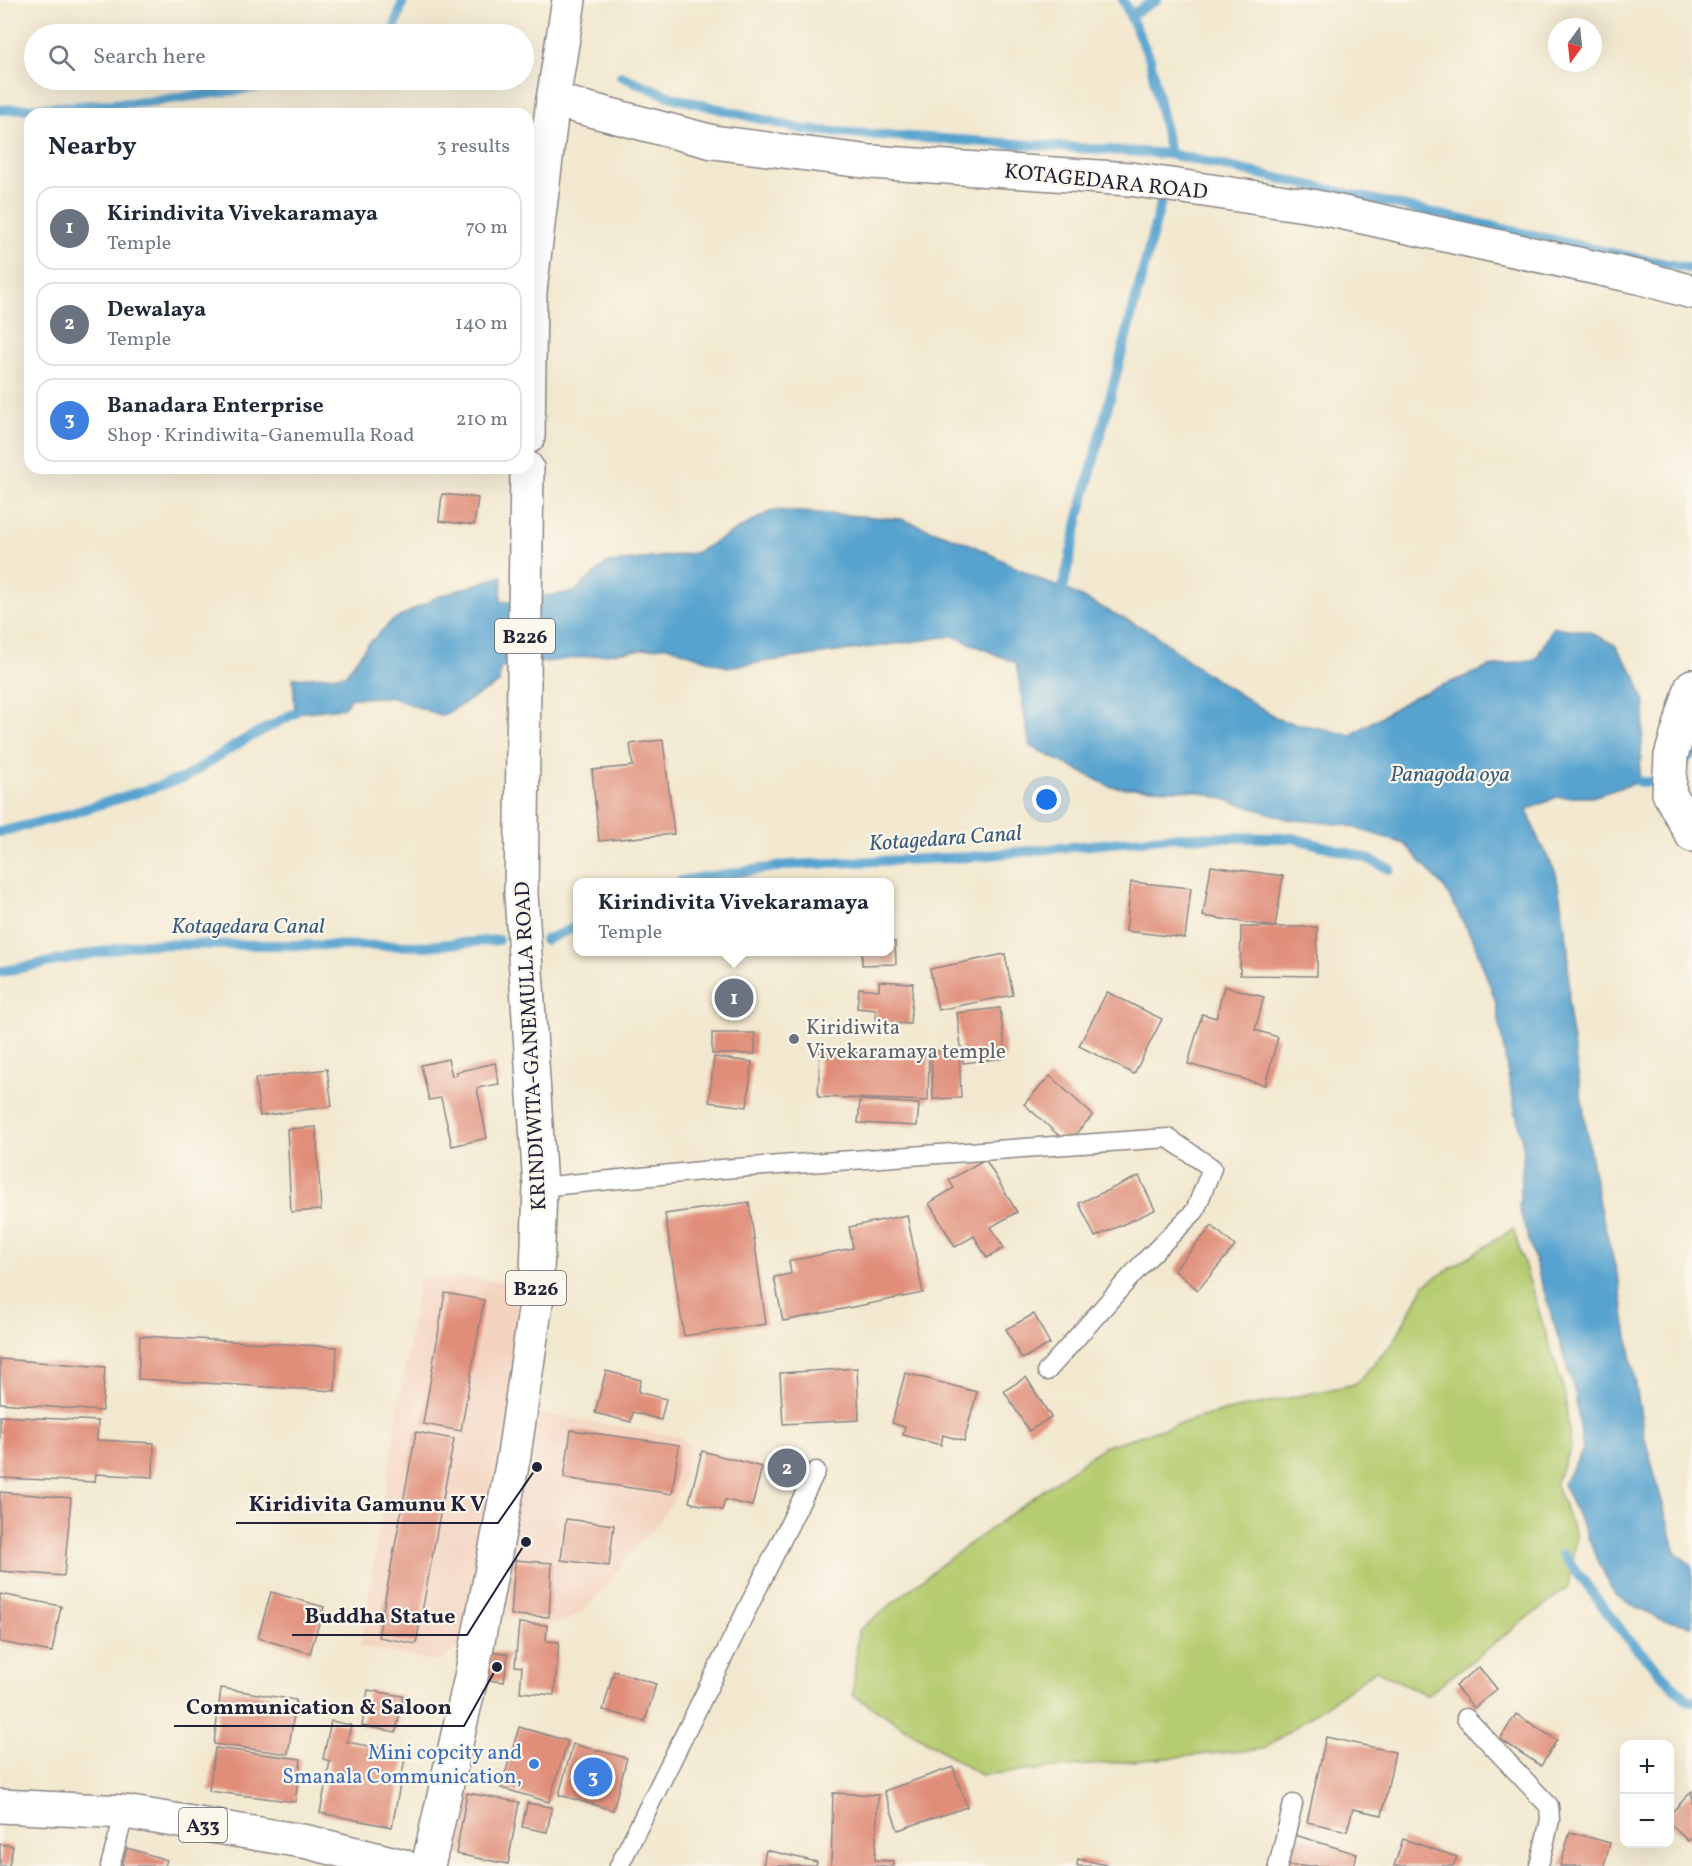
<!DOCTYPE html>
<meta charset="utf-8">
<style>
:root{--surface:#fff;--page:#f2f2f3;--text:#1f2937;--muted:#747a83;--line:#e0e1e3;--accent:#0f766e}
body{margin:0;font-family:Vollkorn,serif;background:var(--page);color:var(--text)}
.controls{position:absolute;right:18px;bottom:18px;display:grid;overflow:hidden;border-radius:12px;box-shadow:0 6px 24px #0002}
.controls button{width:54px;height:54px;display:grid;place-items:center;padding:0;border:0;border-bottom:2px solid var(--line);background:var(--surface);color:var(--text);font:30px sans-serif}
.compass{position:absolute;left:1548px;top:18px;width:54px;height:54px;border-radius:50%;background:var(--surface);box-shadow:0 6px 24px #0002;rotate:195deg}
.you{position:absolute;left:1047px;top:800px;width:21px;height:21px;margin:-15px;border:4px solid #fff;border-radius:50%;background:#1a73e8;box-shadow:0 0 0 9px #1a73e833}
.badge{display:grid;place-items:center;width:39px;height:39px;border-radius:50%;background:var(--accent);color:#fff;font-size:20px;font-weight:700}
.pin{position:absolute;translate:-50% -50%;border:3px solid #fff;box-shadow:0 2px 6px #0006}
.popup{position:absolute;left:573px;top:878px;width:321px;height:78px;box-sizing:border-box;display:grid;place-content:center;border-radius:12px;background:var(--surface);filter:drop-shadow(0 2px 4px #0005);font-size:20px;white-space:nowrap;color:var(--muted)}
.popup b{font-size:22px;color:var(--text)}
.popup::after{content:'';position:absolute;left:50%;top:100%;margin-left:-12px;border:12px solid transparent;border-top-color:var(--surface)}
.list{margin:0;padding:0;list-style:none}
h2{display:flex;justify-content:space-between;align-items:center;height:78px;margin:0;padding:0 24px;font-size:26px}
h2 small{font-size:20px;font-weight:400;color:var(--muted)}
.list li{display:grid;grid-template-columns:39px 1fr auto;gap:18px;align-items:center;box-sizing:border-box;height:84px;margin:0 12px 12px;padding:0 12px;border:2px solid var(--line);border-radius:18px}
.list b{display:block;font-size:22px;white-space:nowrap}
.list p{margin:0;font-size:20px;white-space:nowrap;color:var(--muted)}
.list em{font-size:20px;font-style:normal;color:var(--muted)}
.icon{flex:none;width:33px;height:33px;fill:none;stroke:currentColor;stroke-width:2;stroke-linecap:round;stroke-linejoin:round}
.map{position:relative;flex:none;width:1692px;height:1866px;overflow:hidden}
.search{position:absolute;background:var(--surface);box-shadow:0 6px 24px #0002;left:24px;top:24px;width:510px;height:66px;display:flex;align-items:center;gap:15px;box-sizing:border-box;padding:0 21px;border-radius:33px;color:var(--muted);font-size:22px}
.panel{position:absolute;background:var(--surface);box-shadow:0 6px 24px #0002;left:24px;top:108px;width:510px;height:366px;border-radius:18px}
.map>svg:first-child{display:block}
</style>
<div class="map">
<svg width="1692" height="1866" viewBox="0 0 1692 1866">
<rect width="100%" height="100%" fill="#fbf7ec"/>
<filter id="ink" filterUnits="userSpaceOnUse"><feTurbulence type="fractalNoise" baseFrequency=".0167" numOctaves="2"/><feDisplacementMap in="SourceGraphic" scale="12" xChannelSelector="R" yChannelSelector="G"/><feConvolveMatrix kernelMatrix="1 2 1 2 8 2 1 2 1" color-interpolation-filters="sRGB"/></filter>
<filter id="wash" filterUnits="userSpaceOnUse"><feTurbulence type="fractalNoise" baseFrequency=".008" numOctaves="4" result="noise"/><feDisplacementMap in="SourceGraphic" scale="24" xChannelSelector="R" yChannelSelector="G"/><feGaussianBlur stdDeviation="1.35" result="paint"/><feColorMatrix in="noise" values="0 0 0 0 0 0 0 0 0 0 0 0 0 0 0 0 0 1.4 0 .05"/><feComposite in="paint" operator="in"/></filter>
<g filter="url(#wash)">
<rect width="100%" height="100%" fill="#f2e8cf"/>
<path fill="#f4d3c0" d="M463,1277L504,1282L518,1297L512,1408L680,1437L689,1447L681,1487L657,1526L627,1556L602,1592L578,1615L555,1624L519,1619L474,1617L466,1639L440,1662L360,1647L419,1278Z"/>
<path fill="#b6cc70" stroke="#6c7756" stroke-width="1.5" d="M1513,1229L1564,1391L1571,1448L1555,1483L1576,1535L1569,1586L1427,1695L1376,1670L1264,1749L980,1775L853,1695L858,1631L946,1561L1103,1447L1208,1415L1355,1384L1393,1343L1424,1285Z"/>
<path fill="#57a3cf" stroke="#3c6285" stroke-width="1.5" d="M773,510L901,519L968,543L1047,583L1063,588L1153,633L1204,672L1280,720L1351,735L1413,697L1489,667L1536,659L1553,627L1590,632L1615,645L1635,675L1645,703L1639,782L1592,797H1557L1527,810L1539,841L1556,873L1568,945L1569,1017L1590,1152L1599,1204L1619,1282L1644,1435L1676,1553L1692,1565V1626L1659,1619L1614,1595L1563,1484L1583,1450L1575,1393L1519,1208L1524,1150L1508,1075L1496,1002L1474,942L1445,889L1405,844L1346,825L1288,819L1197,791L1111,787L1030,746L1016,663L953,636L727,667L667,646L500,668L499,683L442,716L390,697L351,698L343,708L295,713L293,678L345,675L367,645L392,621L437,597L502,576L501,602L574,592L607,563L695,553Z"/>
<g fill="none" stroke-linecap="round" stroke-linejoin="round">
<g stroke="#57a3cf" stroke-width="10">
<path d="M1123,0L1150,59L1170,154"/>
<path d="M1130,15L1157,0"/>
<path d="M393,34L403,0"/>
<path d="M621,76L671,97L805,130L1170,154L1620,255L1692,269"/>
<path d="M0,110L148,102L311,80"/>
<path d="M1063,588L1079,517L1162,198"/>
<path d="M1677,767L1692,753"/>
<path d="M1639,782H1657L1665,777"/>
<path d="M0,832L63,816L184,778L244,740L295,713"/>
<path d="M679,882L686,880L789,865L969,857L1173,837L1293,838L1364,857L1390,869"/>
<path d="M545,940L578,926"/>
<path d="M0,972L140,944L426,946L498,940"/>
<path d="M1563,1554L1627,1638L1687,1700L1692,1701"/>
</g>
</g>
<g id="blocks">
<g fill="#e08e79">
<path d="M442,494L478,498L474,525L439,521Z"/>
<path d="M663,740L674,834L599,841L592,770L633,766L630,744Z"/>
<path d="M1211,866L1283,876L1275,927L1203,916Z"/>
<path d="M1131,882L1191,888L1185,938L1126,931Z"/>
<path d="M1241,927H1317V976L1240,975Z"/>
<path d="M890,942H895L896,964L862,965V952H890Z"/>
<path d="M1005,954L1013,995L938,1010L930,969Z"/>
<path d="M879,981L913,983L910,1024L876,1022V1010L857,1008L859,988L879,990Z"/>
<circle cx="734" cy="998" r="15"/>
<path d="M1224,986L1264,997L1255,1030L1278,1037L1265,1085L1188,1064L1202,1014L1216,1018Z"/>
<path d="M1107,992L1162,1019L1134,1074L1079,1046Z"/>
<path d="M1000,1008L1006,1058L963,1063L957,1013Z"/>
<rect x="712" y="1033" width="43" height="21"/>
<path d="M959,1050L961,1098L933,1099L931,1051Z"/>
<path d="M820,1051L929,1055L928,1101L818,1097Z"/>
<path d="M714,1057L752,1062L747,1107L709,1102Z"/>
<path d="M448,1059L452,1076L457,1075L456,1072L495,1063L499,1084L477,1088L487,1138L452,1146L441,1098L429,1100L421,1065Z"/>
<path d="M327,1069L332,1106L260,1116L255,1079Z"/>
<path d="M1050,1076L1093,1115L1067,1143L1024,1104Z"/>
<path d="M860,1100L919,1104L917,1126L858,1123Z"/>
<path d="M316,1127L321,1210L291,1212L287,1129Z"/>
<path d="M985,1159L1017,1212L991,1227L1004,1248L987,1258L974,1236L955,1247L929,1203L954,1188L949,1180Z"/>
<path d="M1139,1176L1155,1210L1095,1237L1079,1203Z"/>
<path d="M749,1202L766,1324L684,1336L665,1214Z"/>
<path d="M907,1215L923,1293L783,1321L774,1277L791,1274L789,1261L853,1248L849,1227Z"/>
<path d="M1212,1226L1235,1246L1198,1290L1174,1270Z"/>
<path d="M445,1293L484,1300L461,1431L423,1424Z"/>
<path d="M1034,1314L1050,1344L1022,1359L1006,1329Z"/>
<path d="M140,1336L337,1347L335,1391L138,1379Z"/>
<path d="M0,1359L105,1367L102,1411L0,1403Z"/>
<path d="M857,1368L859,1420L783,1424L780,1373Z"/>
<path d="M606,1371L641,1380L638,1392L666,1399L661,1420L633,1412L631,1422L595,1413Z"/>
<path d="M905,1373L977,1392L964,1441L943,1435L941,1445L903,1435L905,1427L892,1423Z"/>
<path d="M1026,1377L1051,1417L1029,1431L1004,1391Z"/>
<path d="M0,1416L98,1421L97,1440L154,1443L153,1477L96,1474L95,1482L0,1478Z"/>
<path d="M571,1430L679,1445L672,1494L564,1478Z"/>
<path d="M416,1432L454,1439L416,1644L378,1637Z"/>
<path d="M781,1449L806,1463L793,1487L768,1474Z"/>
<path d="M702,1451L762,1467L752,1506L725,1500L722,1510L689,1502Z"/>
<path d="M0,1492L71,1498L64,1576L0,1571Z"/>
<path d="M566,1519L614,1525L609,1566L561,1560Z"/>
<path d="M515,1560L552,1563L549,1617L511,1615Z"/>
<path d="M271,1592L324,1607L310,1653L258,1638Z"/>
<path d="M0,1594L61,1606L52,1652L0,1642Z"/>
<path d="M519,1623L547,1625L546,1641L559,1642L554,1695L520,1692L522,1667L515,1666Z"/>
<path d="M491,1651L508,1654L504,1682L486,1680Z"/>
<path d="M1479,1667L1497,1689L1474,1708L1455,1686Z"/>
<path d="M614,1671L656,1684L645,1721L603,1710Z"/>
<path d="M221,1688L296,1700L288,1754L214,1744Z"/>
<path d="M368,1690L403,1696L396,1732L362,1726Z"/>
<path d="M1516,1714L1557,1740L1541,1766L1500,1739Z"/>
<path d="M331,1721L351,1725L347,1742L406,1753L392,1827L320,1813L330,1761L323,1759Z"/>
<path d="M519,1727L568,1741L549,1802L501,1788Z"/>
<path d="M1326,1737L1395,1752L1382,1815L1353,1809L1347,1831L1307,1822Z"/>
<path d="M573,1744L627,1758L613,1810L559,1795Z"/>
<path d="M215,1748L301,1759L295,1802L209,1791Z"/>
<path d="M953,1767L967,1807L898,1830L884,1791Z"/>
<path d="M1692,1791V1838L1688,1841L1670,1824V1814Z"/>
<path d="M467,1793L519,1802L508,1864L456,1854Z"/>
<path d="M833,1793L878,1795L875,1860L894,1861V1866H831Z"/>
<path d="M527,1803L552,1807L547,1832L522,1827Z"/>
<path d="M1570,1832L1610,1843L1604,1866H1560Z"/>
<path d="M1295,1835L1357,1854L1354,1866H1286Z"/>
<path d="M1403,1839L1457,1857L1453,1866H1394Z"/>
<path d="M0,1844L13,1846L9,1866H0Z"/>
<path d="M127,1848L167,1860L165,1866H122Z"/>
<path d="M766,1850L817,1862L816,1866H763Z"/>
<path d="M1078,1859L1107,1865V1866H1077Z"/>
</g>
</g>
</g>
<g filter="url(#ink)">
<use href="#blocks" fill-opacity="0" stroke="#8a8585" stroke-width="1.5"/>
<g fill="none" stroke-linecap="round" stroke-linejoin="round">
<defs>
<g id="lane">
<path d="M540,1187L722,1169L1168,1138L1212,1168L1195,1211L1141,1265L1047,1371"/>
<path d="M1466,1718L1549,1806L1550,1820L1539,1866"/>
<path d="M110,1866L125,1812"/>
<path d="M619,1866L816,1471"/>
<path d="M1278,1866L1293,1804"/>
</g>
<g id="street">
<path d="M553,100L713,142L871,162L1130,179L1312,206L1642,278L1692,292"/>
<path d="M1692,686L1671,756L1669,793L1692,835"/>
</g>
<g id="primary">
<path d="M528,437L530,291L553,100L569,0"/>
<path d="M428,1866L470,1682L514,1455L536,1303L540,1187L521,894L527,468"/>
</g>
<path id="highway" d="M0,1806L125,1812L308,1842L403,1866"/>
</defs>
<use href="#lane" stroke="#8a8585" stroke-width="21"/>
<use href="#street" stroke="#8a8585" stroke-width="36"/>
<use href="#primary" stroke="#8a8585" stroke-width="36"/>
<use href="#highway" stroke="#8a8585" stroke-width="36"/>
<use href="#lane" stroke="#fff" stroke-width="18"/>
<use href="#street" stroke="#fff" stroke-width="33"/>
<use href="#primary" stroke="#fff" stroke-width="33"/>
<use href="#highway" stroke="#fff" stroke-width="33"/>
</g>
</g>
<circle fill="#6b7280" stroke="#fbf7ec" stroke-width="2" cx="794" cy="1039" r="6"/>
<circle fill="#3f7fe0" stroke="#fbf7ec" stroke-width="2" cx="534" cy="1764" r="6"/>
<g text-anchor="middle" stroke-width="4.5" stroke-linejoin="round" paint-order="stroke">
<g fill="#fbf7ec" stroke="#636270" stroke-width="1.5">
<rect x="495" y="619" width="60" height="34" rx="4.5"/>
<rect x="506" y="1271" width="60" height="34" rx="4.5"/>
<rect x="179" y="1808" width="48" height="34" rx="4.5"/>
</g>
<g font-size="20" font-weight="bold" fill="#22223b">
<text x="525" y="643">B226</text>
<text x="536" y="1295">B226</text>
<text x="203" y="1832">A33</text>
</g>
<g font-size="21" fill="#22223b" stroke="#fbf7ec">
<text transform="translate(1106 181) rotate(6)" y="7">KOTAGEDARA ROAD</text>
<text transform="translate(530 1046) rotate(-93)" y="7">KRINDIWITA-GANEMULLA ROAD</text>
</g>
<g font-size="21" fill="#5b616d" stroke="#fbf7ec" text-anchor="start">
<text x="806" y="1034">Kiridiwita<tspan x="806" dy="24">Vivekaramaya temple</tspan></text>
</g>
<g font-size="21" fill="#366cbe" stroke="#fbf7ec" text-anchor="end">
<text x="522" y="1759">Mini copcity and<tspan x="522" dy="24">Smanala Communication,</tspan></text>
</g>
<g font-size="22" font-style="italic" fill="#3a5c7e" stroke="#fbf7ec">
<text x="1450" y="781">Panagoda oya</text>
<text transform="translate(945 837) rotate(-4)" y="8">Kotagedara Canal</text>
<text x="248" y="933">Kotagedara Canal</text>
</g>
</g>
<path fill="none" stroke="#22223b" stroke-width="2" d="M537 1467L498 1523H236M526 1542L467 1635H292M497 1667L464 1726H174"/>
<g fill="#22223b" stroke="#fbf7ec" stroke-width="2">
<circle cx="537" cy="1467" r="6"/>
<circle cx="526" cy="1542" r="6"/>
<circle cx="497" cy="1667" r="6"/>
</g>
<g font-size="22" text-anchor="middle" font-weight="bold" fill="#22223b" stroke="#fbf7ec" stroke-width="4.5" stroke-linejoin="round" paint-order="stroke">
<text x="367" y="1511">Kiridivita Gamunu K V</text>
<text x="380" y="1623">Buddha Statue</text>
<text x="319" y="1714">Communication &amp; Saloon</text>
</g>
</svg>
<div class="controls">
<button>+</button>
<button>−</button>
</div>
<svg class="compass" viewBox="-18 -18 36 36"><path d="M0-13l5 13h-10z" fill="#e53935"/><path d="M0 13l5-13h-10z" fill="#747a83"/></svg>
<div class="you"></div>
<div class="pin badge" style="left:734px;top:998px;background:#6b7280">1</div>
<div class="popup"><b>Kirindivita Vivekaramaya</b>Temple</div>
<div class="pin badge" style="left:787px;top:1468px;background:#6b7280">2</div>
<div class="pin badge" style="left:593px;top:1777px;background:#3f7fe0">3</div>
<div class="search"><svg class="icon" aria-label="search" viewBox="0 0 24 24"><circle cx="10" cy="10" r="6"/><path d="M15 15l6 6"/></svg>Search here</div>
<section class="panel">
<h2>Nearby<small>3 results</small></h2>
<ul class="list">
<li><span class="badge" style="background:#6b7280">1</span><div><b>Kirindivita Vivekaramaya</b><p>Temple</p></div><em>70 m</em></li>
<li><span class="badge" style="background:#6b7280">2</span><div><b>Dewalaya</b><p>Temple</p></div><em>140 m</em></li>
<li><span class="badge" style="background:#3f7fe0">3</span><div><b>Banadara Enterprise</b><p>Shop · Krindiwita-Ganemulla Road</p></div><em>210 m</em></li>
</ul>
</section>
</div>
